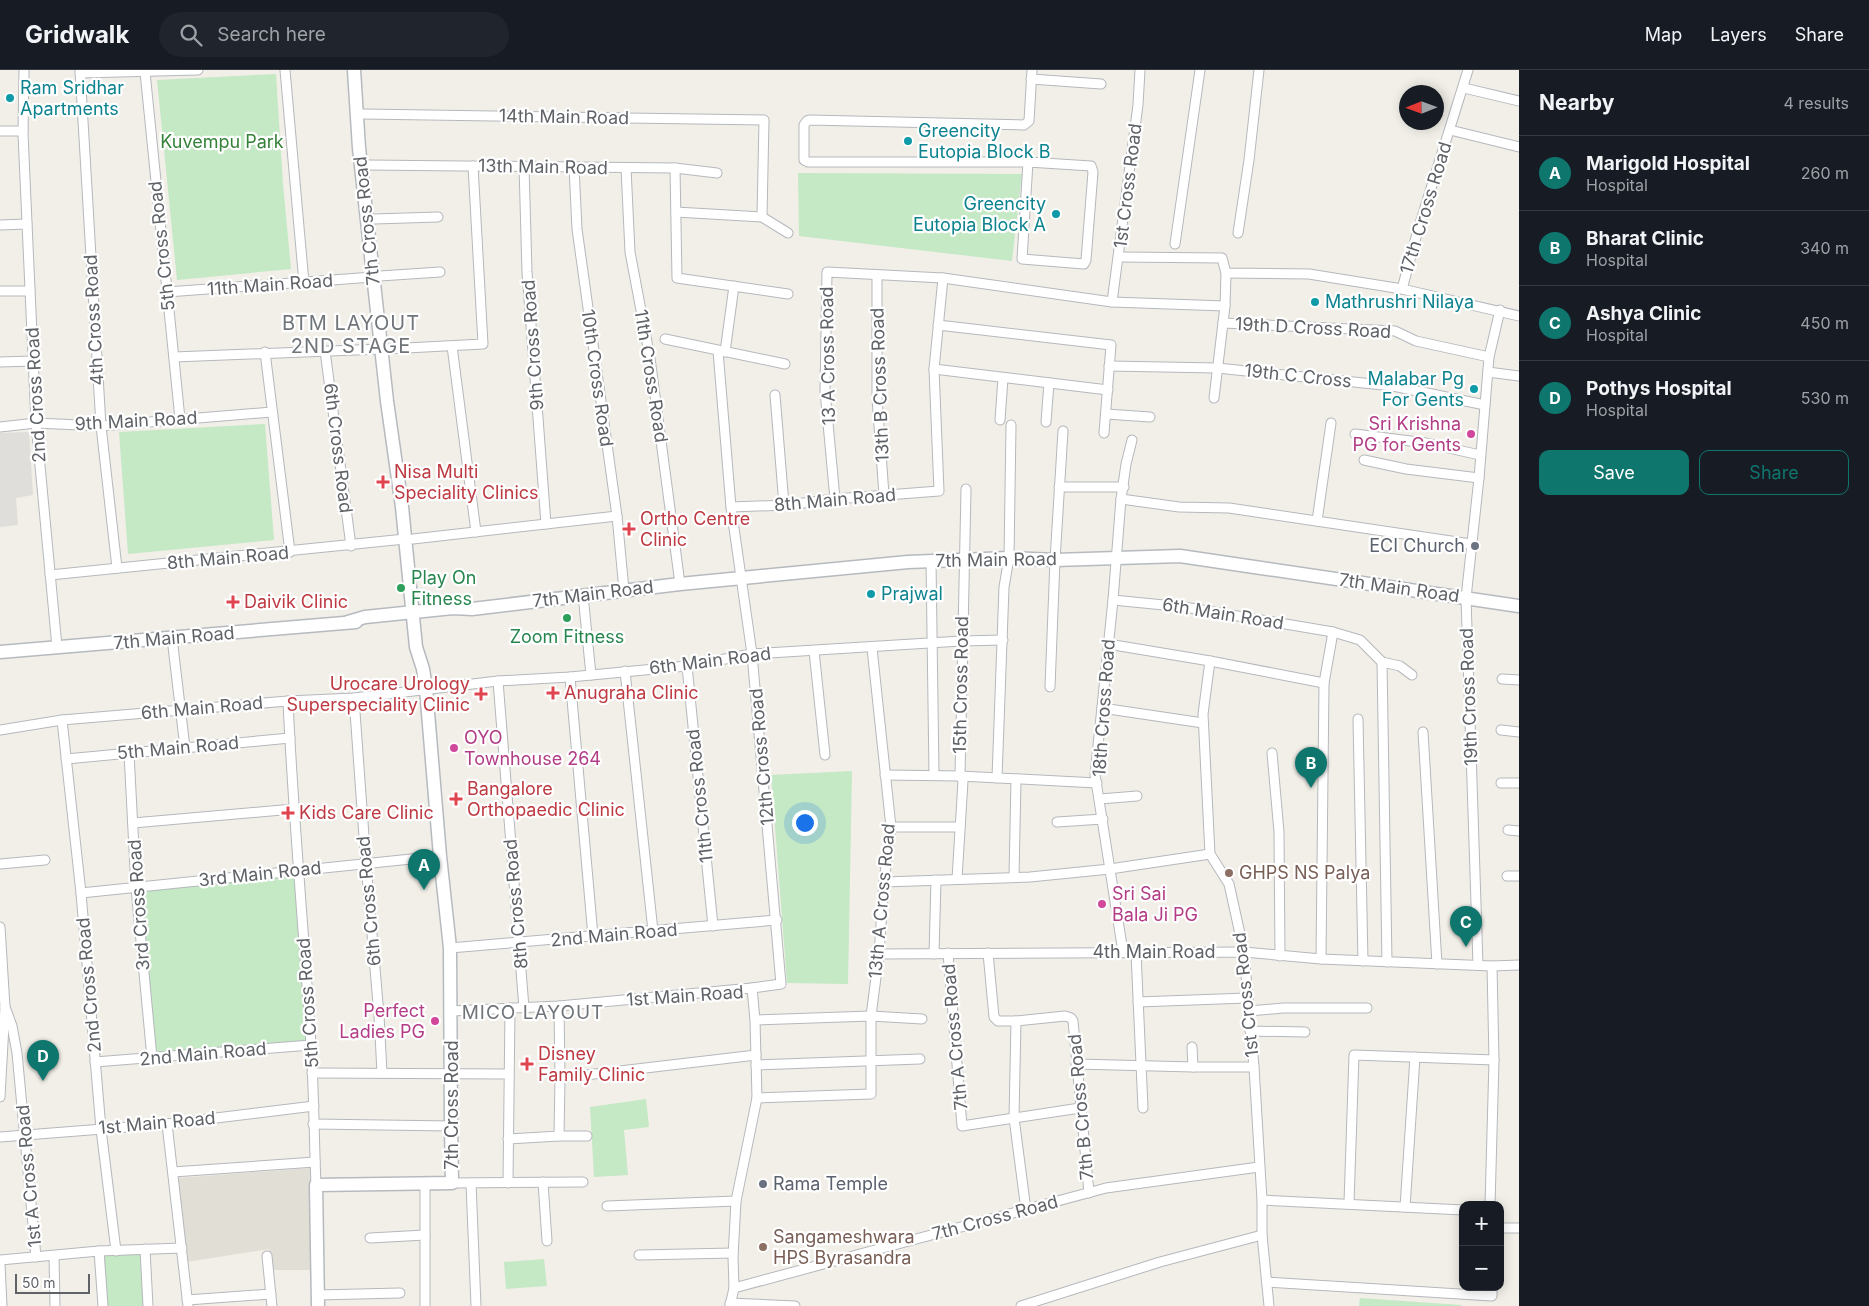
<!DOCTYPE html>
<meta charset="utf-8">
<style>
:root{--surface:#171b24;--page:#20242c;--text:#f1f3f6;--muted:#9ea1a6;--line:#363941;--accent:#0f766e}
body{margin:0;font-family:Inter,sans-serif;background:var(--page);color:var(--text)}
.controls{position:absolute;right:15px;bottom:15px;display:grid;overflow:hidden;border-radius:10px;box-shadow:0 2px 12px #0003}
.controls button{width:45px;height:45px;display:grid;place-items:center;padding:0;border:0;border-bottom:1px solid var(--line);background:var(--surface);color:var(--text);font:25px sans-serif}
.compass{position:absolute;left:1399px;top:15px;width:45px;height:45px;border-radius:50%;background:var(--surface);box-shadow:0 2px 12px #0003;rotate:269deg}
.scale{position:absolute;left:15px;bottom:12px;width:75px;box-sizing:border-box;padding-left:5px;border:2px solid #5f6368;border-top:0;font-size:14px;line-height:18px;white-space:nowrap;color:#5f6368;-webkit-text-stroke:4px #fff;paint-order:stroke}
.you{position:absolute;left:804px;top:752px;width:18px;height:18px;margin:-12px;border:4px solid #fff;border-radius:50%;background:#1a73e8;box-shadow:0 0 0 8px #1a73e833}
.badge{display:grid;place-items:center;width:32px;height:32px;border-radius:50%;background:var(--accent);color:#fff;font-size:16px;font-weight:700}
.pin{position:absolute;translate:-50% -41px;filter:drop-shadow(0 1px 2px #0008)}
.pin::after{content:'';position:absolute;top:26px;width:18px;height:15px;background:inherit;clip-path:polygon(0 0,100% 0,50% 100%)}
.list{margin:0;padding:0;list-style:none}
h2{display:flex;justify-content:space-between;align-items:center;height:65px;margin:0;padding:0 20px;font-size:21px}
h2 small{font-size:16px;font-weight:400;color:var(--muted)}
.list li{display:grid;grid-template-columns:32px 1fr auto;gap:15px;align-items:center;box-sizing:border-box;height:75px;padding:0 20px;border-top:1px solid var(--line)}
.list b{display:block;font-size:19px;white-space:nowrap}
.list p{margin:0;font-size:16px;white-space:nowrap;color:var(--muted)}
.list em{font-size:16px;font-style:normal;color:var(--muted)}
.actions{display:flex;gap:10px;padding:15px 20px}
.actions a{flex:1;padding:11px 0;border:1px solid var(--accent);border-radius:10px;text-align:center;font-size:18px;color:var(--accent)}
.actions .main{background:var(--accent);color:#fff}
.icon{flex:none;width:28px;height:28px;fill:none;stroke:currentColor;stroke-width:2;stroke-linecap:round;stroke-linejoin:round}
.map{position:relative;flex:none;width:1519px;height:1236px;overflow:hidden}
header{display:flex;align-items:center;gap:30px;box-sizing:border-box;height:70px;padding:0 25px;background:var(--surface);border-bottom:1px solid var(--line)}
header strong{font-size:24px}
nav{display:flex;gap:28px;margin-inline-start:auto;font-size:18px}
.search{width:350px;height:45px;background:var(--page);display:flex;align-items:center;gap:12px;box-sizing:border-box;padding:0 18px;border-radius:28px;color:var(--muted);font-size:19px}
main{display:flex}
aside{flex:1;background:var(--surface)}
.map>svg:first-child{display:block}
</style>
<header>
<strong>Gridwalk</strong>
<div class="search"><svg class="icon" aria-label="search" viewBox="0 0 24 24"><circle cx="10" cy="10" r="6"/><path d="M15 15l6 6"/></svg>Search here</div>
<nav><a>Map</a><a>Layers</a><a>Share</a></nav>
</header>
<main>
<div class="map">
<svg width="1519" height="1236" viewBox="0 0 1519 1236">
<rect width="100%" height="100%" fill="#f1efe8"/>
<path fill="#e0deda" d="M29,362L33,425L16,428L18,455L0,457V363Z"/>
<path fill="#e1ded6" d="M311,1098L312,1200H273L269,1179L187,1192L177,1108Z"/>
<g fill="#c5e8c5">
<path d="M276,4L283,114L291,199L177,210L157,10Z"/>
<path d="M798,103L1022,104L1012,191L799,166Z"/>
<path d="M265,354L274,470L128,484L119,362Z"/>
<path d="M852,701L848,914L787,913L771,705Z"/>
<path d="M299,799L311,975L152,988L136,818Z"/>
<path d="M646,1029L649,1057L624,1060L628,1105L594,1107L590,1037Z"/>
<path d="M140,1183L143,1236H104L101,1184Z"/>
<path d="M544,1189L547,1216L506,1219L504,1192Z"/>
<path d="M1360,1228L1461,1235V1236H1359Z"/>
</g>
<g fill="none" stroke-linecap="round" stroke-linejoin="round">
<defs>
<g id="street">
<path d="M24,0L23,64L36,353L57,577"/>
<path d="M80,0L101,356L117,498"/>
<path d="M285,0L304,213"/>
<path d="M145,2L180,349"/>
<path d="M80,3L198,0"/>
<path d="M1031,9L1101,14"/>
<path d="M1464,18L1519,31"/>
<path d="M363,44L764,50L762,147"/>
<path d="M1450,60L1519,77"/>
<path d="M0,61H23"/>
<path d="M1028,92L1022,189L1084,194L1086,190L1093,102L1091,96L1028,92H808L804,90V55L807,51L809,50L1024,55L1029,51L1032,0"/>
<path d="M368,95L675,98L717,103"/>
<path d="M524,96L527,202L546,454"/>
<path d="M574,97L577,159L617,446L624,520"/>
<path d="M626,98L630,182L650,288L680,514"/>
<path d="M675,98L677,208L788,224"/>
<path d="M676,142L762,147L788,163"/>
<path d="M374,149L438,147"/>
<path d="M0,155L27,154"/>
<path d="M1238,163L1249,90L1259,0"/>
<path d="M1175,174L1200,0"/>
<path d="M1119,187L1222,188L1226,203L1309,204L1402,219L1519,246"/>
<path d="M877,205V328L884,425"/>
<path d="M380,206L440,202"/>
<path d="M1402,219L1418,160L1468,0"/>
<path d="M0,221H30"/>
<path d="M167,222L373,207"/>
<path d="M1112,232L1138,35L1140,0"/>
<path d="M1223,253L1395,261L1416,271L1489,287"/>
<path d="M938,255L1111,275L1104,363"/>
<path d="M665,269L785,294"/>
<path d="M452,276L476,462"/>
<path d="M387,279L483,274L473,96"/>
<path d="M325,281L351,476"/>
<path d="M265,282L290,482"/>
<path d="M725,282L734,216"/>
<path d="M174,287L381,279"/>
<path d="M0,292L33,291"/>
<path d="M1109,296L1217,298L1393,316L1485,335"/>
<path d="M934,299L1108,320"/>
<path d="M1488,302L1519,306"/>
<path d="M775,325L784,435"/>
<path d="M1214,328L1225,236L1226,203"/>
<path d="M1106,344L1150,347"/>
<path d="M1000,350L1003,308"/>
<path d="M1046,352L1049,313"/>
<path d="M0,357L36,353L101,356L272,342"/>
<path d="M1355,364L1426,373L1480,385"/>
<path d="M1364,390L1406,399L1479,408"/>
<path d="M1059,417H1124"/>
<path d="M835,429L825,321L827,202L943,208L1112,232L1225,236"/>
<path d="M1121,429L1179,437L1229,438L1471,474"/>
<path d="M731,437L788,435L835,429L939,421L934,299L943,208"/>
<path d="M1317,451L1331,353"/>
<path d="M413,469L617,446"/>
<path d="M931,491L934,705"/>
<path d="M50,505L405,469"/>
<path d="M583,525L591,605"/>
<path d="M1113,530L1184,537L1333,562L1360,570L1382,592L1400,596L1412,605"/>
<path d="M172,568L185,678"/>
<path d="M1108,574L1210,591L1324,613"/>
<path d="M814,581L825,685"/>
<path d="M1210,591L1203,644L1210,784L1229,814L1244,882L1254,997L1262,1130V1165L1269,1236"/>
<path d="M1382,592L1387,892"/>
<path d="M687,596L713,856"/>
<path d="M625,601L653,861"/>
<path d="M570,607L593,866"/>
<path d="M1502,609L1519,610"/>
<path d="M498,611L524,938"/>
<path d="M1050,617L1055,490L1063,361"/>
<path d="M354,628L366,794L379,945L382,1003"/>
<path d="M288,631C293,746 304,860 311,975C314,1022 314,1068 316,1115"/>
<path d="M1102,638L1203,653"/>
<path d="M1358,649L1363,891"/>
<path d="M62,650L81,823L101,1059L116,1181"/>
<path d="M0,660L62,650L288,631L354,628L498,611L570,607L687,596L752,584L961,571L1003,570"/>
<path d="M1501,660L1519,662"/>
<path d="M1423,662L1437,894"/>
<path d="M129,683L136,818L152,988"/>
<path d="M1272,683L1279,762L1280,886"/>
<path d="M66,689L290,668"/>
<path d="M885,705L960,706L1097,713"/>
<path d="M997,708L1004,517L1009,488L1011,355"/>
<path d="M1501,713H1519"/>
<path d="M1100,729L1137,726"/>
<path d="M1057,752L1103,749"/>
<path d="M133,753L293,739"/>
<path d="M891,757H960"/>
<path d="M1508,760L1519,761"/>
<path d="M0,794L45,790"/>
<path d="M1507,806H1519"/>
<path d="M1014,807L1016,709"/>
<path d="M957,809L963,711L960,706L966,419"/>
<path d="M884,812L1030,807L1110,799L1210,784"/>
<path d="M81,823L440,786"/>
<path d="M0,857L5,937L0,1027"/>
<path d="M450,878L777,850"/>
<path d="M1123,882L1095,705L1113,530L1121,429L1126,394L1132,370"/>
<path d="M948,883L962,1056L1014,1048L1026,1140"/>
<path d="M988,883L994,947L998,951H1016L1014,1048L1080,1038"/>
<path d="M1136,883L1143,1038"/>
<path d="M879,884L1244,882L1321,889L1492,896L1519,895"/>
<path d="M934,884L936,810"/>
<path d="M1321,889L1324,613L1333,562"/>
<path d="M1478,895L1466,528L1479,408L1489,287L1500,240"/>
<path d="M1138,932L1247,928"/>
<path d="M559,936L560,1008L756,985"/>
<path d="M5,937L12,956L17,983L36,1187"/>
<path d="M451,941L559,936L752,918L781,914L752,584L731,437L718,281"/>
<path d="M1249,941L1283,938H1367"/>
<path d="M755,950L871,946L922,949"/>
<path d="M1016,951L1065,946L1071,948L1073,951L1089,1123"/>
<path d="M1250,961L1305,962"/>
<path d="M1192,977L1193,997"/>
<path d="M95,992L311,975"/>
<path d="M1076,994L1193,997H1254"/>
<path d="M756,995L920,989"/>
<path d="M312,1003L508,1004"/>
<path d="M757,1028L871,1024V946L879,884L884,812L891,757L872,578"/>
<path d="M167,1054L188,1236"/>
<path d="M313,1054L451,1056"/>
<path d="M559,1066H587"/>
<path d="M0,1067L167,1054L314,1036"/>
<path d="M508,1069L559,1066L560,1008"/>
<path d="M173,1102L315,1092"/>
<path d="M543,1112L547,1171"/>
<path d="M425,1113V1236"/>
<path d="M452,1113L583,1112"/>
<path d="M471,1113L476,1236"/>
<path d="M508,1113L510,938"/>
<path d="M1262,1130L1463,1140"/>
<path d="M1349,1133L1354,985L1494,990"/>
<path d="M1490,1135L1494,990L1492,896"/>
<path d="M607,1136L736,1131"/>
<path d="M1405,1137L1415,987"/>
<path d="M1500,1158H1519"/>
<path d="M370,1168L425,1165"/>
<path d="M145,1179L148,1236"/>
<path d="M99,1181L103,1236"/>
<path d="M639,1185L733,1183"/>
<path d="M54,1186L55,1236"/>
<path d="M267,1186L272,1236"/>
<path d="M0,1190L99,1181L182,1178"/>
<path d="M0,1194L2,1236"/>
<path d="M1267,1212L1492,1226V1217"/>
<path d="M734,1218L1106,1118L1259,1097"/>
<path d="M318,1225L400,1223"/>
<path d="M187,1230L271,1224"/>
<path d="M730,1233L795,1236"/>
<path d="M730,1236L734,1218L733,1187L736,1131L757,1028L755,950L752,918"/>
<path d="M1021,1236L1160,1192L1262,1165"/>
</g>
<g id="secondary">
<path d="M348,552L365,547L453,538L472,539L680,514L908,492L1009,488L1055,490L1180,486L1519,536"/>
<path d="M0,582L356,552"/>
<path d="M318,1236L316,1115L452,1113L451,1056L450,878L440,786L426,619L423,599L416,577L402,437L387,331L359,78L354,0"/>
</g>
</defs>
<use href="#street" stroke="#b5b8bc" stroke-width="11"/>
<use href="#secondary" stroke="#b6babf" stroke-width="15"/>
<use href="#street" stroke="#fff" stroke-width="9"/>
<use href="#secondary" stroke="#fff" stroke-width="12"/>
</g>
<g fill="#0f9aa8" stroke="#fff" stroke-width="2">
<circle cx="10" cy="28" r="5"/>
<circle cx="908" cy="71" r="5"/>
<circle cx="1056" cy="144" r="5"/>
<circle cx="1315" cy="232" r="5"/>
<circle cx="1474" cy="319" r="5"/>
<circle cx="871" cy="524" r="5"/>
</g>
<g fill="#d1479c" stroke="#fff" stroke-width="2">
<circle cx="1471" cy="364" r="5"/>
<circle cx="454" cy="678" r="5"/>
<circle cx="1102" cy="834" r="5"/>
<circle cx="435" cy="951" r="5"/>
</g>
<g fill="#e0444e" stroke="#fff" stroke-width="2">
<path d="M380.5 404.5h5v5h5v5h-5v5h-5v-5h-5v-5h5z"/>
<path d="M626.5 451.5h5v5h5v5h-5v5h-5v-5h-5v-5h5z"/>
<path d="M230.5 524.5h5v5h5v5h-5v5h-5v-5h-5v-5h5z"/>
<path d="M550.5 615.5h5v5h5v5h-5v5h-5v-5h-5v-5h5z"/>
<path d="M478.5 616.5h5v5h5v5h-5v5h-5v-5h-5v-5h5z"/>
<path d="M453.5 721.5h5v5h5v5h-5v5h-5v-5h-5v-5h5z"/>
<path d="M285.5 735.5h5v5h5v5h-5v5h-5v-5h-5v-5h5z"/>
<path d="M524.5 986.5h5v5h5v5h-5v5h-5v-5h-5v-5h5z"/>
</g>
<g fill="#6b7280" stroke="#fff" stroke-width="2">
<circle cx="1475" cy="476" r="5"/>
<circle cx="763" cy="1114" r="5"/>
</g>
<g fill="#2e9e5b" stroke="#fff" stroke-width="2">
<circle cx="401" cy="518" r="5"/>
<circle cx="567" cy="548" r="5"/>
</g>
<g fill="#8d6e63" stroke="#fff" stroke-width="2">
<circle cx="1229" cy="803" r="5"/>
<circle cx="763" cy="1177" r="5"/>
</g>
<g text-anchor="middle" stroke-width="4.5" stroke-linejoin="round" paint-order="stroke">
<g font-size="18" fill="#0d838f" stroke="#fff" text-anchor="start">
<text x="20" y="24">Ram Sridhar<tspan x="20" dy="21">Apartments</tspan></text>
<text x="918" y="67">Greencity<tspan x="918" dy="21">Eutopia Block B</tspan></text>
<text x="1046" y="140" text-anchor="end">Greencity<tspan x="1046" dy="21">Eutopia Block A</tspan></text>
<text x="1325" y="238">Mathrushri Nilaya</text>
<text x="1464" y="315" text-anchor="end">Malabar Pg<tspan x="1464" dy="21">For Gents</tspan></text>
<text x="881" y="530">Prajwal</text>
</g>
<g font-size="18" fill="#5f6368" stroke="#fff">
<text transform="translate(564 47) rotate(1)" y="6">14th Main Road</text>
<text transform="translate(543 97) rotate(1)" y="6">13th Main Road</text>
<text transform="translate(1128 116) rotate(-83)" y="6">1st Cross Road</text>
<text transform="translate(1426 138) rotate(-73)" y="6">17th Cross Road</text>
<text transform="translate(367 151) rotate(-96)" y="6">7th Cross Road</text>
<text transform="translate(162 176) rotate(-96)" y="6">5th Cross Road</text>
<text transform="translate(270 215) rotate(-4)" y="6">11th Main Road</text>
<text transform="translate(94 250) rotate(-93)" y="6">4th Cross Road</text>
<text transform="translate(1313 258) rotate(3)" y="6">19th D Cross Road</text>
<text transform="translate(533 275) rotate(-94)" y="6">9th Cross Road</text>
<text transform="translate(828 286) rotate(-91)" y="6">13 A Cross Road</text>
<text transform="translate(651 306) rotate(81)" y="6">11th Cross Road</text>
<text transform="translate(1298 306) rotate(6)" y="6">19th C Cross</text>
<text transform="translate(597 308) rotate(82)" y="6">10th Cross Road</text>
<text transform="translate(880 315) rotate(-92)" y="6">13th B Cross Road</text>
<text transform="translate(36 325) rotate(-93)" y="6">2nd Cross Road</text>
<text transform="translate(136 351) rotate(-3)" y="6">9th Main Road</text>
<text transform="translate(338 378) rotate(83)" y="6">6th Cross Road</text>
<text transform="translate(835 430) rotate(-5)" y="6">8th Main Road</text>
<text transform="translate(228 488) rotate(-5)" y="6">8th Main Road</text>
<text transform="translate(996 490) rotate(-1)" y="6">7th Main Road</text>
<text transform="translate(1399 518) rotate(8)" y="6">7th Main Road</text>
<text transform="translate(593 524) rotate(-7)" y="6">7th Main Road</text>
<text transform="translate(1223 544) rotate(9)" y="6">6th Main Road</text>
<text transform="translate(174 568) rotate(-5)" y="6">7th Main Road</text>
<text transform="translate(710 591) rotate(-7)" y="6">6th Main Road</text>
<text transform="translate(961 615) rotate(-89)" y="6">15th Cross Road</text>
<text transform="translate(1469 627) rotate(-92)" y="6">19th Cross Road</text>
<text transform="translate(202 638) rotate(-5)" y="6">6th Main Road</text>
<text transform="translate(1104 638) rotate(-86)" y="6">18th Cross Road</text>
<text transform="translate(178 678) rotate(-5)" y="6">5th Main Road</text>
<text transform="translate(762 687) rotate(-95)" y="6">12th Cross Road</text>
<text transform="translate(700 726) rotate(-96)" y="6">11th Cross Road</text>
<text transform="translate(260 804) rotate(-6)" y="6">3rd Main Road</text>
<text transform="translate(369 831) rotate(-95)" y="6">6th Cross Road</text>
<text transform="translate(882 831) rotate(-85)" y="6">13th A Cross Road</text>
<text transform="translate(516 834) rotate(-95)" y="6">8th Cross Road</text>
<text transform="translate(139 835) rotate(-94)" y="6">3rd Cross Road</text>
<text transform="translate(614 865) rotate(-5)" y="6">2nd Main Road</text>
<text x="1154" y="888">4th Main Road</text>
<text transform="translate(89 915) rotate(-95)" y="6">2nd Cross Road</text>
<text transform="translate(1246 925) rotate(-96)" y="6">1st Cross Road</text>
<text transform="translate(685 926) rotate(-4)" y="6">1st Main Road</text>
<text transform="translate(308 933) rotate(-94)" y="6">5th Cross Road</text>
<text transform="translate(955 967) rotate(-95)" y="6">7th A Cross Road</text>
<text transform="translate(203 984) rotate(-5)" y="6">2nd Main Road</text>
<text transform="translate(452 1035) rotate(-90)" y="6">7th Cross Road</text>
<text transform="translate(1081 1037) rotate(-95)" y="6">7th B Cross Road</text>
<text transform="translate(157 1053) rotate(-5)" y="6">1st Main Road</text>
<text transform="translate(29 1106) rotate(-95)" y="6">1st A Cross Road</text>
<text transform="translate(995 1148) rotate(-15)" y="6">7th Cross Road</text>
</g>
<g font-size="18" fill="#348238" stroke="#fff">
<text x="222" y="78">Kuvempu Park</text>
</g>
<g font-size="18" fill="#b23c85" stroke="#fff" text-anchor="end">
<text x="1461" y="360">Sri Krishna<tspan x="1461" dy="21">PG for Gents</tspan></text>
<text x="464" y="674" text-anchor="start">OYO<tspan x="464" dy="21">Townhouse 264</tspan></text>
<text x="1112" y="830" text-anchor="start">Sri Sai<tspan x="1112" dy="21">Bala Ji PG</tspan></text>
<text x="425" y="947">Perfect<tspan x="425" dy="21">Ladies PG</tspan></text>
</g>
<g font-size="18" fill="#be3a42" stroke="#fff" text-anchor="start">
<text x="394" y="408">Nisa Multi<tspan x="394" dy="21">Speciality Clinics</tspan></text>
<text x="640" y="455">Ortho Centre<tspan x="640" dy="21">Clinic</tspan></text>
<text x="244" y="538">Daivik Clinic</text>
<text x="470" y="620" text-anchor="end">Urocare Urology<tspan x="470" dy="21">Superspeciality Clinic</tspan></text>
<text x="564" y="629">Anugraha Clinic</text>
<text x="467" y="725">Bangalore<tspan x="467" dy="21">Orthopaedic Clinic</tspan></text>
<text x="299" y="749">Kids Care Clinic</text>
<text x="538" y="990">Disney<tspan x="538" dy="21">Family Clinic</tspan></text>
</g>
<g font-size="18" fill="#5b616d" stroke="#fff" text-anchor="end">
<text x="1465" y="482">ECI Church</text>
<text x="773" y="1120" text-anchor="start">Rama Temple</text>
</g>
<g font-size="18" fill="#27864d" stroke="#fff" text-anchor="start">
<text x="411" y="514">Play On<tspan x="411" dy="21">Fitness</tspan></text>
<text x="567" y="573" text-anchor="middle">Zoom Fitness</text>
</g>
<g font-size="18" fill="#785e54" stroke="#fff" text-anchor="start">
<text x="1239" y="809">GHPS NS Palya</text>
<text x="773" y="1173">Sangameshwara<tspan x="773" dy="21">HPS Byrasandra</tspan></text>
</g>
<g font-size="19" letter-spacing="1" fill="#70757a" stroke="#fff">
<text x="533" y="949">MICO LAYOUT</text>
</g>
<g font-size="20" letter-spacing="1" fill="#70757a" stroke="#fff">
<text x="351" y="260">BTM LAYOUT<tspan x="351" dy="23">2ND STAGE</tspan></text>
</g>
</g>
</svg>
<div class="controls">
<button>+</button>
<button>−</button>
</div>
<svg class="compass" viewBox="-18 -18 36 36"><path d="M0-13l5 13h-10z" fill="#e53935"/><path d="M0 13l5-13h-10z" fill="#9ea1a6"/></svg>
<div class="scale">50 m</div>
<div class="you"></div>
<div class="pin badge" style="left:424px;top:820px">A</div>
<div class="pin badge" style="left:1311px;top:718px">B</div>
<div class="pin badge" style="left:1466px;top:877px">C</div>
<div class="pin badge" style="left:43px;top:1011px">D</div>
</div>
<aside>
<h2>Nearby<small>4 results</small></h2>
<ul class="list">
<li><span class="badge">A</span><div><b>Marigold Hospital</b><p>Hospital</p></div><em>260 m</em></li>
<li><span class="badge">B</span><div><b>Bharat Clinic</b><p>Hospital</p></div><em>340 m</em></li>
<li><span class="badge">C</span><div><b>Ashya Clinic</b><p>Hospital</p></div><em>450 m</em></li>
<li><span class="badge">D</span><div><b>Pothys Hospital</b><p>Hospital</p></div><em>530 m</em></li>
</ul>
<div class="actions"><a class="main">Save</a><a>Share</a></div>
</aside>
</main>
